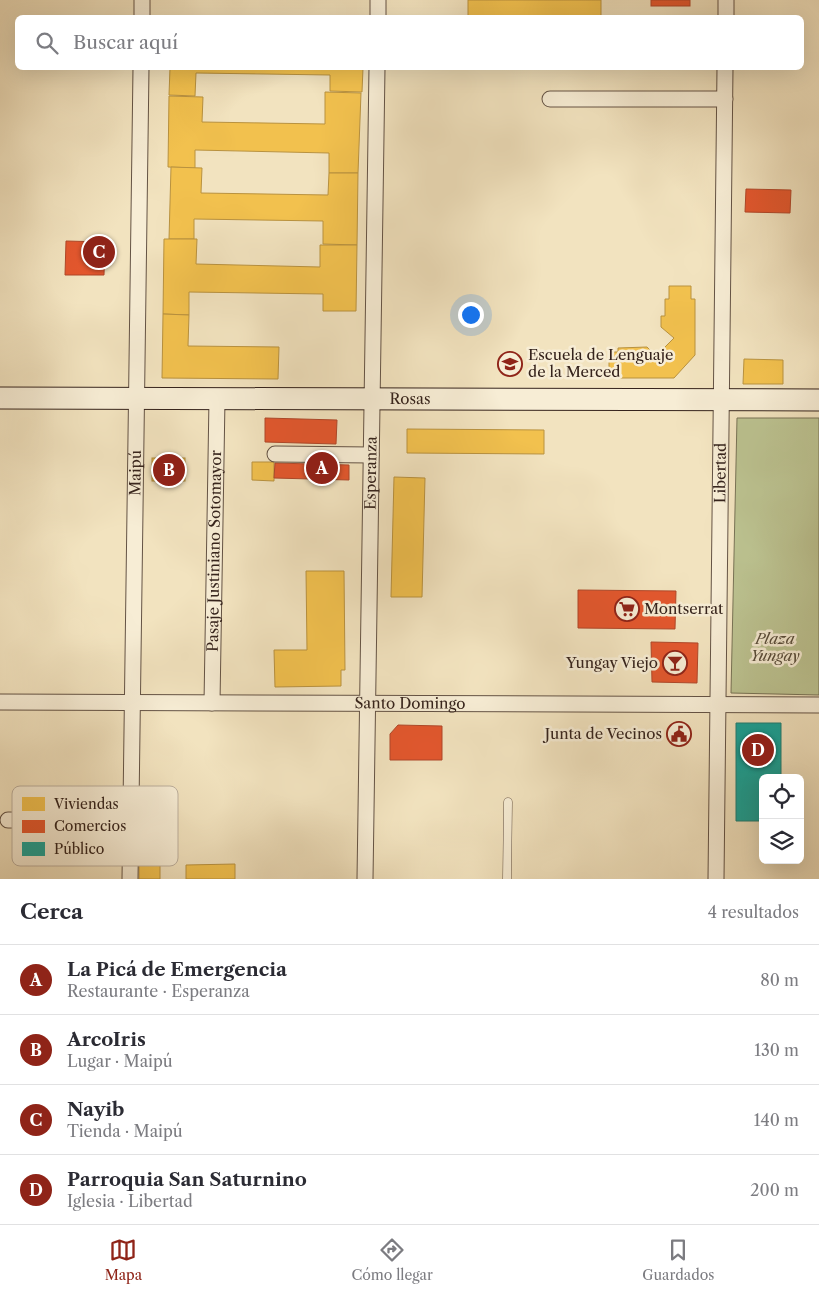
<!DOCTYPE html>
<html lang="es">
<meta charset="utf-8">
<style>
:root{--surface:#fff;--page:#f7f7f7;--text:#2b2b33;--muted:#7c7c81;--line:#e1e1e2;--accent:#8f2418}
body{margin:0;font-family:"Libre Caslon Text",serif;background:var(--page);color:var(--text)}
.controls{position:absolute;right:15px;bottom:15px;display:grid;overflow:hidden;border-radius:8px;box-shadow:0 5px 20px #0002}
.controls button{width:45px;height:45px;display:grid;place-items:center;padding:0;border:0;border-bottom:1px solid var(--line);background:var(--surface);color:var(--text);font:25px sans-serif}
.you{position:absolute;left:470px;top:314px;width:18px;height:18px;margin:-12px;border:4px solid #fff;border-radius:50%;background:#1a73e8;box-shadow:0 0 0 8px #1a73e833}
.badge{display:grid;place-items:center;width:32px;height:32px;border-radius:50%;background:var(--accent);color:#fff;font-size:16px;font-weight:700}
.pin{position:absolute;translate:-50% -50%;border:2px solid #fff;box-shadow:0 1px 5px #0006}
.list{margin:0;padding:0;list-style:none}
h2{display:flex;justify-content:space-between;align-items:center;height:65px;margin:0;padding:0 20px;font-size:21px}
h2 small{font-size:16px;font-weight:400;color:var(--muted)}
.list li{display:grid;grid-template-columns:32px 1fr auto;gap:15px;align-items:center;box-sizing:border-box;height:70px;padding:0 20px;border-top:1px solid var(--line)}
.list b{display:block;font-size:19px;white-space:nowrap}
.list p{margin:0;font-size:16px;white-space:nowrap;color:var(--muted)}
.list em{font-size:16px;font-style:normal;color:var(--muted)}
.icon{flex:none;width:28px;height:28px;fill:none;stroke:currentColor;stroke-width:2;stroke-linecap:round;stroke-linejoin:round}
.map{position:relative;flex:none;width:819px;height:879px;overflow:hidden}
.search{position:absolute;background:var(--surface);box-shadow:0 5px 20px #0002;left:15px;right:15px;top:15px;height:55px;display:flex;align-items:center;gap:12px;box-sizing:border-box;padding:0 18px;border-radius:8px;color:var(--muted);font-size:19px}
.sheet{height:345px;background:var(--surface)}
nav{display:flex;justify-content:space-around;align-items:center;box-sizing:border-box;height:70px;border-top:1px solid var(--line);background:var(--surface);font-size:14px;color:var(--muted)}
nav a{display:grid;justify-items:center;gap:2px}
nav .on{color:var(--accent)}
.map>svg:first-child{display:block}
</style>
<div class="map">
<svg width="819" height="879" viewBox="0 0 819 879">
<rect width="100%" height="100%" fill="#f2e3bf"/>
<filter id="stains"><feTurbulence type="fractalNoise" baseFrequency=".004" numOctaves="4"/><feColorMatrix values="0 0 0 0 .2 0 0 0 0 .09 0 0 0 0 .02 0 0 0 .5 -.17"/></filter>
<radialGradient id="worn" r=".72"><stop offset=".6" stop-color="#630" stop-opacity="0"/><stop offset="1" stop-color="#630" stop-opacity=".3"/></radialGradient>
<path fill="#bcc391" stroke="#787356" d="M737,418H819V695L731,693Z"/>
<g fill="#f2c14e" stroke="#b9923f">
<rect x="468" y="0" width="133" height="18"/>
<path d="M170,68H363L362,92L330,91V75L196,73L195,96L169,95Z"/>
<path d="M325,92L361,93L358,173H329V153L195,150V168L168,167L169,96L203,97L202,122L325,124Z"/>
<path d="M171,167L202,168L201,193L328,195L329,173H358L357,245L323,244V221L194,219V239H169Z"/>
<path d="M164,239H197L196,264L320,267V245H357L356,311H323V294L189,292V315L163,314Z"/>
<path d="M669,286H691V299H695V355L674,378H618V372H609V352H618V348L647,347L656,356L674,338L661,327V316H665V299H669Z"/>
<path d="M163,314L189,315L188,346L279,347L278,379L162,378Z"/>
<path d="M744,359L783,360V384H743Z"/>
<path d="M407,429L544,430V454L407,453Z"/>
<rect x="152" y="458" width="33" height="23"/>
<path d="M252,462H274V481L252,480Z"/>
<path d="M394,477L425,478L422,597H391Z"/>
<path d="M306,571H344L345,670H341V686L275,687L274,650H307Z"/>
<path d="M139,854L160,855V879H139Z"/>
<path d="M235,864V879H186V865Z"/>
</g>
<g fill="#e4572e" stroke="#b04729">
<rect x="651" y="0" width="39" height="6"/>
<path d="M746,189L791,190L790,213L745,212Z"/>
<path d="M66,241L105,242L104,275H65Z"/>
<path d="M265,418L337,420L336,444L265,442Z"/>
<path d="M275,463L349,465V480L274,478Z"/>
<path d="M578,590L676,591L675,629L578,628Z"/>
<path d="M651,642L698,643L697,683L652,682Z"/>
<path d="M398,725L442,726V760H390V734Z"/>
</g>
<path fill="#17a398" stroke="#207d73" d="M736,723H781V778H763V821H736Z"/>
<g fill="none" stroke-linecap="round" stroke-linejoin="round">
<defs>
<path id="lane" d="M507,879L508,802"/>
<g id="street">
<path d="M142,18V0"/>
<path d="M378,18V0"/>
<path d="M726,18V0"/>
<path d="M550,99H725"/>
<path d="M275,454L371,455"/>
<path id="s1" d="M0,702L819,705"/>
<path id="s2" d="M212,703L217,399"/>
<path d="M8,820L130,821"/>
<path id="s3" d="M130,879L141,68"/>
<path id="s4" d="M365,879L377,68"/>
<path id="s5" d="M716,879L725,68"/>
</g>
<g id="secondary">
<path id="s6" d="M0,398L819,400"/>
</g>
</defs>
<use href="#lane" stroke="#645345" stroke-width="9"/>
<use href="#street" stroke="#645345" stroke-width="17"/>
<use href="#secondary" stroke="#35231c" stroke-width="23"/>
<use href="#lane" stroke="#f7edd5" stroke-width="8"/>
<use href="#street" stroke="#f7edd5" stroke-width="15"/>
<use href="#secondary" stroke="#f7edd5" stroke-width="21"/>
</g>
<defs>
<symbol id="school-ring" viewBox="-11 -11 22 22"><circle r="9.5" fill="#f7edd5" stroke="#8f2418" stroke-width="1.5"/><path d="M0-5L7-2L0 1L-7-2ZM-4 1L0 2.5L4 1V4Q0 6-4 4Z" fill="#8f2418"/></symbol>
<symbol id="supermarket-ring" viewBox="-11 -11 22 22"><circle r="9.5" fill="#f7edd5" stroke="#8f2418" stroke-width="1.5"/><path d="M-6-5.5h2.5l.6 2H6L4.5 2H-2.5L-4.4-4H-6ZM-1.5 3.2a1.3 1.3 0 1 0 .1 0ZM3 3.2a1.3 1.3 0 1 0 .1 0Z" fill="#8f2418"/></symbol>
<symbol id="bar-ring" viewBox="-11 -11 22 22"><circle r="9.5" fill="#f7edd5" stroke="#8f2418" stroke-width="1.5"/><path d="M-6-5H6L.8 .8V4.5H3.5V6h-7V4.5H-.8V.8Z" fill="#8f2418"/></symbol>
<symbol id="civic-ring" viewBox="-11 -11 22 22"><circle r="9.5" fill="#f7edd5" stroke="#8f2418" stroke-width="1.5"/><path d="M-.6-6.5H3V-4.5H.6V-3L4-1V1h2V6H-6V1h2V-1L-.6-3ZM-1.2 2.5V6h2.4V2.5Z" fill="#8f2418"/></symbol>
</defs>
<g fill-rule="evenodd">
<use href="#school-ring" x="496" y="350" width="28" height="28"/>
<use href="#supermarket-ring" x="613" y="595" width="28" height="28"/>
<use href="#bar-ring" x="661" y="649" width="28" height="28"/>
<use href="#civic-ring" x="665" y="720" width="28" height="28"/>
</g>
<g text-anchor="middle" stroke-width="5" stroke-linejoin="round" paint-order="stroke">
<g font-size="15" fill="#35231c" stroke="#f7edd5" text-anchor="start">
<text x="528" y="360">Escuela de Lenguaje<tspan x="528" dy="17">de la Merced</tspan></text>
<text x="644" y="614">Montserrat</text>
<text x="658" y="668" text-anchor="end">Yungay Viejo</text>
<text x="662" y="739" text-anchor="end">Junta de Vecinos</text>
</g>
<g font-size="15" fill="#35231c" stroke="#f7edd5">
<text dy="5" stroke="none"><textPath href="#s6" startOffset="410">Rosas</textPath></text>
<text dy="5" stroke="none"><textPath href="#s3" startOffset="406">Maipú</textPath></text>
<text dy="5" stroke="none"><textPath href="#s4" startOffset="406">Esperanza</textPath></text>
<text dy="5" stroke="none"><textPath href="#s5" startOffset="406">Libertad</textPath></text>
<text dy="5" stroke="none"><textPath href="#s2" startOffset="152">Pasaje Justiniano Sotomayor</textPath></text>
<text dy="5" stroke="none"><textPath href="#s1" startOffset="410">Santo Domingo</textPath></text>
</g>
<g font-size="15" font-style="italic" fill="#574b39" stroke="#f7edd5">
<text x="775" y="644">Plaza<tspan x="775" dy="17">Yungay</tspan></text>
</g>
</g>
<rect x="12" y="786" width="166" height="80" rx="8" fill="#f7edd5" stroke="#bdb09e" stroke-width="1"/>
<rect x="22" y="797" width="23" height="14" fill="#f2c14e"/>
<rect x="22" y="820" width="23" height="13" fill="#e4572e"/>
<rect x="22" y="842" width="23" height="14" fill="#17a398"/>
<g font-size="14" fill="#35231c">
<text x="54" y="809">Viviendas</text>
<text x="54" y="831">Comercios</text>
<text x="54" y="854">Público</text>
</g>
<rect width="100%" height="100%" filter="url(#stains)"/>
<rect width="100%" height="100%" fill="url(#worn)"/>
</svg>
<div class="controls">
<button><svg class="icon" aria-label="locate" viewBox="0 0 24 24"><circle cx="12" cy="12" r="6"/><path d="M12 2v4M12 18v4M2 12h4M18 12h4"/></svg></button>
<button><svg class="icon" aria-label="layers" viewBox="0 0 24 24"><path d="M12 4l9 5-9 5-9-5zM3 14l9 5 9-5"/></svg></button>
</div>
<div class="you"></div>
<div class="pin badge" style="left:322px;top:468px">A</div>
<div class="pin badge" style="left:169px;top:470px">B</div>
<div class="pin badge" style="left:99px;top:252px">C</div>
<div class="pin badge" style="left:758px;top:750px">D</div>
<div class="search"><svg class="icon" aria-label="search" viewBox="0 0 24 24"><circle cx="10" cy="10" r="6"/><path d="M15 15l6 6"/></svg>Buscar aquí</div>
</div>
<section class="sheet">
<h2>Cerca<small>4 resultados</small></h2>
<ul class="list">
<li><span class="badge">A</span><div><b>La Picá de Emergencia</b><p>Restaurante · Esperanza</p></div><em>80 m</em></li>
<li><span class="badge">B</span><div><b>ArcoIris</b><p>Lugar · Maipú</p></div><em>130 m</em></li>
<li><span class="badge">C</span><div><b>Nayib</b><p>Tienda · Maipú</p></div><em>140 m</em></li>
<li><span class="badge">D</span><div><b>Parroquia San Saturnino</b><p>Iglesia · Libertad</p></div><em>200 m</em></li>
</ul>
</section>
<nav>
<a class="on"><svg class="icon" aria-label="map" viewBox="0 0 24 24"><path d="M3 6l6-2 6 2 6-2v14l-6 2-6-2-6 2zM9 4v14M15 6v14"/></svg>Mapa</a>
<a><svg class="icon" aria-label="directions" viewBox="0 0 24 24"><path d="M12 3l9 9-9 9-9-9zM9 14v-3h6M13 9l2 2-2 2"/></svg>Cómo llegar</a>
<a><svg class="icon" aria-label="saved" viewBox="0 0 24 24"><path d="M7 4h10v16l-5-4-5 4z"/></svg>Guardados</a>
</nav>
